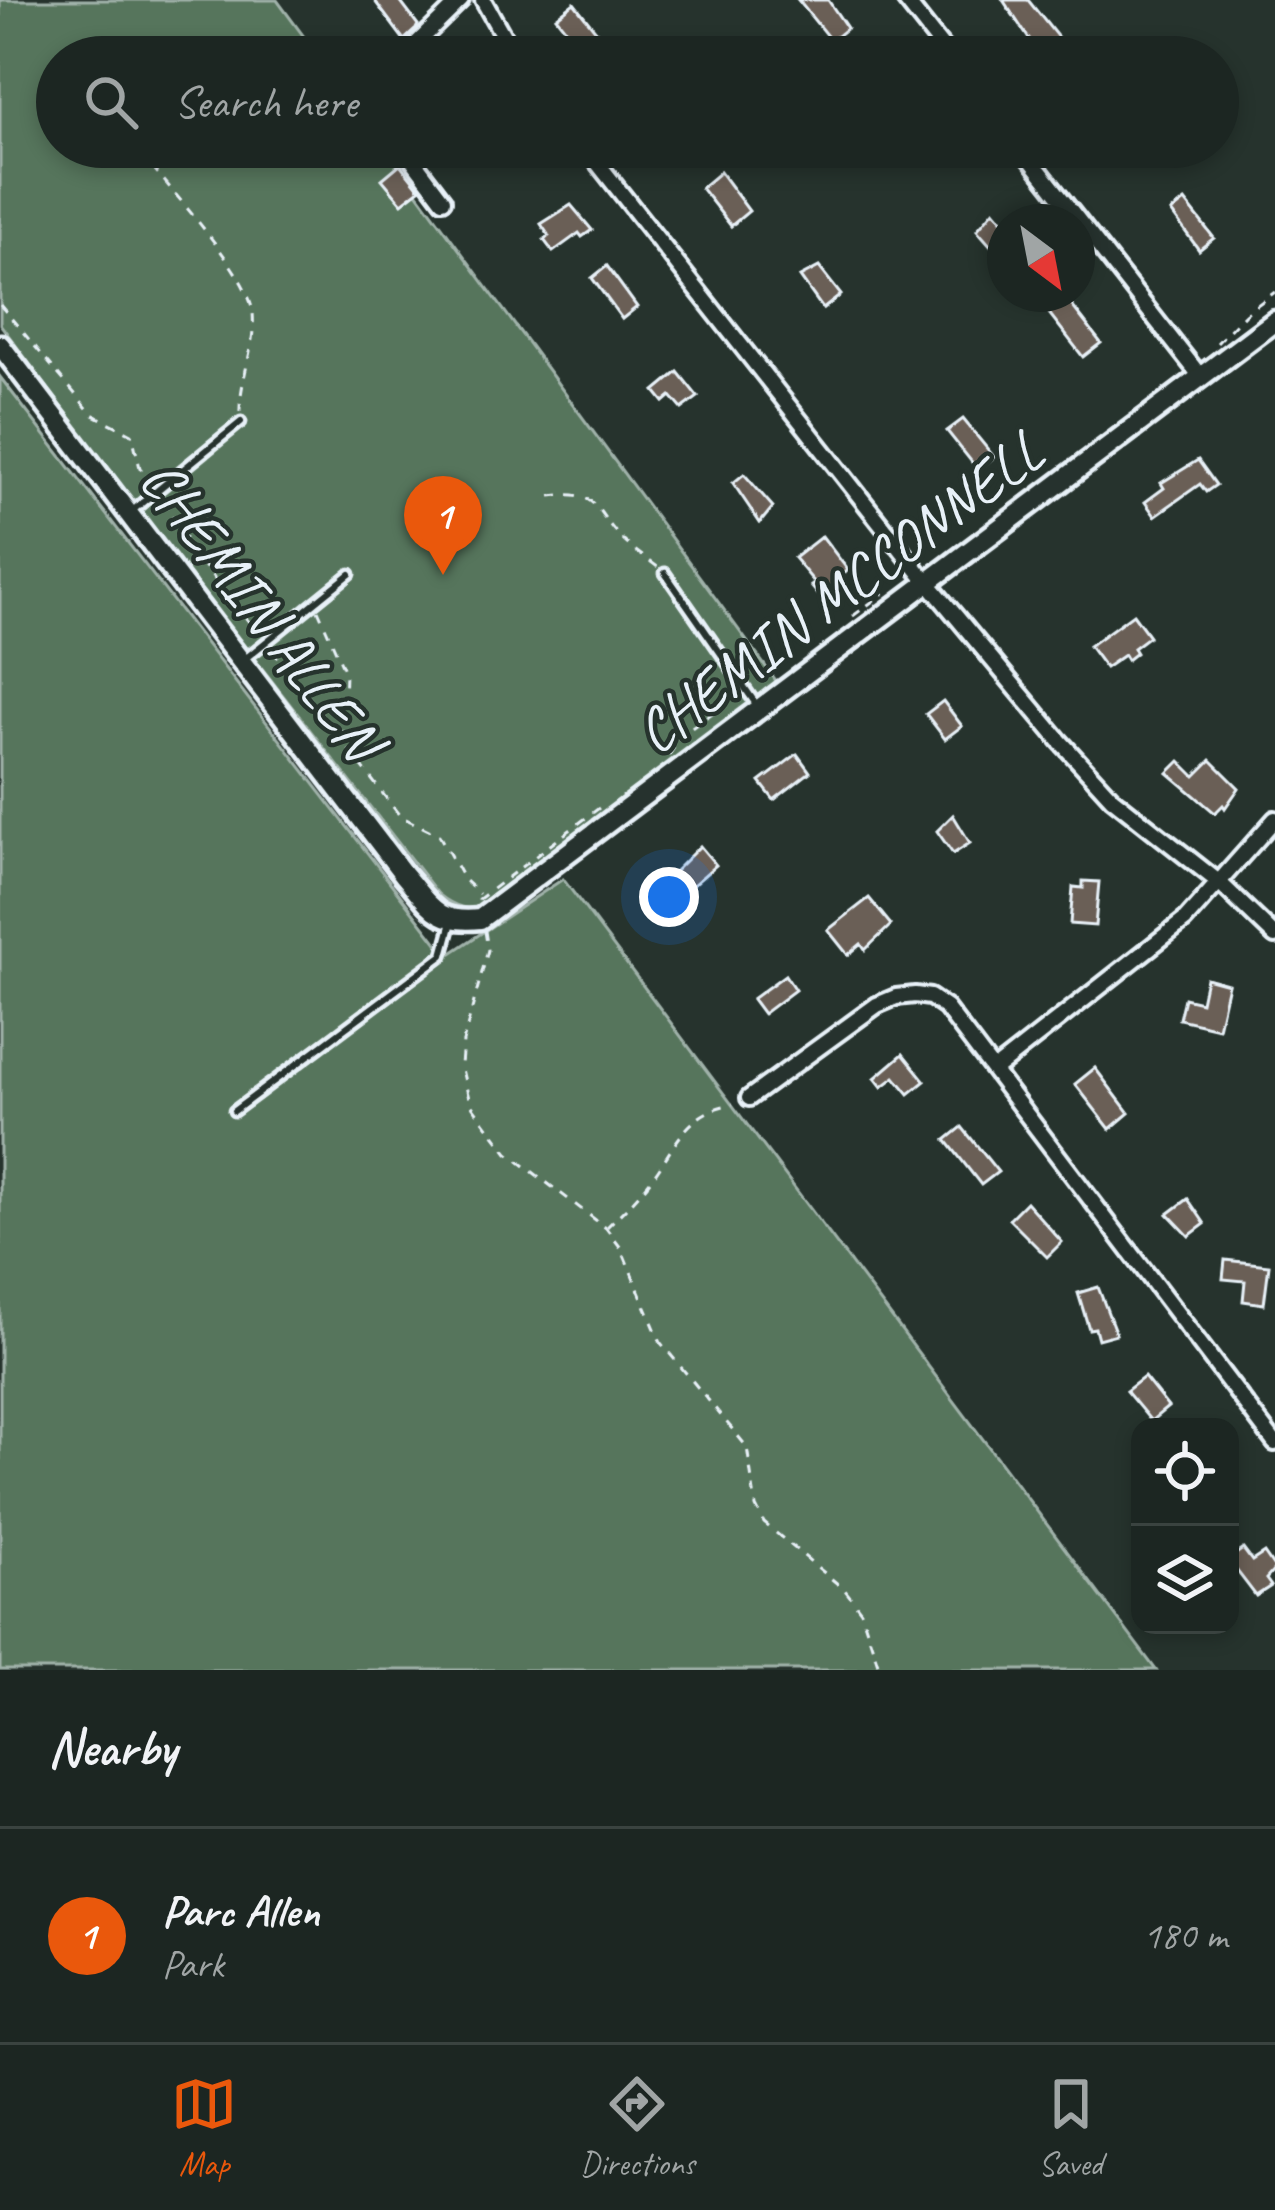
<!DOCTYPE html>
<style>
:root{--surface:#1c2622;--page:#252e2a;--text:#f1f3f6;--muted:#a0a5a5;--line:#3a4340;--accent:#ea580c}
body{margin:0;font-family:Caveat,sans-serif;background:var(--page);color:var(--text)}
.controls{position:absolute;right:36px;bottom:36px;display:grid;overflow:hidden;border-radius:24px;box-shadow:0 6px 18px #0003}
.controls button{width:108px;height:108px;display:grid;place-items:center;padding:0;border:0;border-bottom:3px solid var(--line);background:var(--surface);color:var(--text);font:60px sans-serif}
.compass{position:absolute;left:987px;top:204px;width:108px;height:108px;border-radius:50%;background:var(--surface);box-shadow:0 6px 18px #0003;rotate:148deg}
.you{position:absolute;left:669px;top:897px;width:42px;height:42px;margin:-30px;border:9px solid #fff;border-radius:50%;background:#1a73e8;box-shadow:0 0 0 18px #1a73e833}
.badge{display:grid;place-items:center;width:78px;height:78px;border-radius:50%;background:var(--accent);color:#fff;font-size:39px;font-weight:700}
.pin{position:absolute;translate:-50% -99px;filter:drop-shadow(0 3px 6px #0008)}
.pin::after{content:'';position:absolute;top:63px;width:42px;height:36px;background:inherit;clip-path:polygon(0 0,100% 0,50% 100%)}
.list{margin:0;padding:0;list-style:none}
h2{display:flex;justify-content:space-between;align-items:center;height:156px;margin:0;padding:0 48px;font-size:51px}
h2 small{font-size:39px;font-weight:400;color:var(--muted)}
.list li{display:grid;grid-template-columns:78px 1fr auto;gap:36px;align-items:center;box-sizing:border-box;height:216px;padding:0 48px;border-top:3px solid var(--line)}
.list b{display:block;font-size:45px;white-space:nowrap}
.list p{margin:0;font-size:39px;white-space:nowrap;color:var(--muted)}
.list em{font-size:39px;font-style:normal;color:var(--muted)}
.icon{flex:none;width:66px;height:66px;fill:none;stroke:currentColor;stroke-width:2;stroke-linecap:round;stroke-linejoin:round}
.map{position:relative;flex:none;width:1275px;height:1670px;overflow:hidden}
.search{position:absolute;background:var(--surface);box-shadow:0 6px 18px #0003;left:36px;right:36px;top:36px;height:132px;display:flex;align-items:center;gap:30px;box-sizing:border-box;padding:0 42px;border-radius:66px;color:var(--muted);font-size:45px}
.sheet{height:372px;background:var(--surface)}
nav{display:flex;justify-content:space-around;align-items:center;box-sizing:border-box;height:168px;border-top:3px solid var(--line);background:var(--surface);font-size:33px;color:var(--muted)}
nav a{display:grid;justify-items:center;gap:6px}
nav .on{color:var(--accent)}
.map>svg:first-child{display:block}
</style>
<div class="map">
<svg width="1275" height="1670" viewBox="0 0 1275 1670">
<rect width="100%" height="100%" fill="#26332d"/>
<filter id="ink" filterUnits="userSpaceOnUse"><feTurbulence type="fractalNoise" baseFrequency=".00833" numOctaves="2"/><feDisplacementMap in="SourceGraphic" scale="24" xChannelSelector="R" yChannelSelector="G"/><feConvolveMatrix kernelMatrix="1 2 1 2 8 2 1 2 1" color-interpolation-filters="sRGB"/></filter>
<g filter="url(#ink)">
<g fill="#57745c" stroke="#a0b2aa" stroke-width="3">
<path d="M0,0H277L319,57H57V147H384L777,682L489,903C468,912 455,908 438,894L133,503L0,324Z"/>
<path d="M0,377L447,956L563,879L1156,1670H0Z"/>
</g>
<g fill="#6b5f56" stroke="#e8f1f8" stroke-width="3">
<path d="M374,0H399L418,25L416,29L404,40Z"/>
<path d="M798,0H828L847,28L831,41Z"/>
<path d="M1003,0H1028L1064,45L1049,57H1041Z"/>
<path d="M574,3L608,46L593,57H588L556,17Z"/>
<path d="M400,164L420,189L402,203L382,179Z"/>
<path d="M720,172L749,211L731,226L701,188Z"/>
<path d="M1185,201L1214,238L1199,250L1171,212Z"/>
<path d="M571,205L592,230L582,237L579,233L553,252L544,240L549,236L541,224Z"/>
<path d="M994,210L1005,223V262L977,230Z"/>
<path d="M607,266L637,307L622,319L592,278Z"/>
<path d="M819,267L841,295L823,309L800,277Z"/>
<path d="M1066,298L1101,343L1083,357L1048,312Z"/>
<path d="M678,372L698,397L682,409L671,396L664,402L655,391Z"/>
<path d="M963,419L994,457L978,470L947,431Z"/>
<path d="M1198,460L1216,485L1206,492L1200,484L1155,516L1145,502L1164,488L1161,483Z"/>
<path d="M744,474L773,507L760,523L733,483Z"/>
<path d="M822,536L848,570L820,597L811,586L815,583L794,558Z"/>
<path d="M1133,614L1149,636L1133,648L1136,653L1127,660L1124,655L1105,668L1089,646Z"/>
<path d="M943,701L962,726L945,739L926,714Z"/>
<path d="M797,754L810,772L774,800L760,782Z"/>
<path d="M1211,760L1239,788L1225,808L1223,805L1215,813L1168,773L1180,761L1195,776Z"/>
<path d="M953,815L970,843L953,854L937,831Z"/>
<path d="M700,846L716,865L677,899L663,883Z"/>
<path d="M1083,881L1099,882L1095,926L1070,924L1073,887L1083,888Z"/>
<path d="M869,898L891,925L865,950L861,944L848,955L828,930Z"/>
<path d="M785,975L795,990L763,1014L752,999Z"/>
<path d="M1206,978L1228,984L1218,1028L1179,1019L1184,998L1201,1002Z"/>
<path d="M903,1054L925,1081L909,1094L895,1077L882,1087L875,1078Z"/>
<path d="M1095,1068L1129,1113L1110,1129L1075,1084Z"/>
<path d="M962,1127L998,1172L981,1185L946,1140Z"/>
<path d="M1188,1199L1205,1224L1189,1236L1168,1214Z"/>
<path d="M1026,1202L1062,1242L1047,1257L1009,1219Z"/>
<path d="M1225,1260L1269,1265L1264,1304L1243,1301L1245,1281L1223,1279Z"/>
<path d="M1098,1287L1116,1334L1098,1339L1095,1328L1089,1329L1078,1293Z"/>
<path d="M1144,1377L1168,1407L1151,1421L1126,1391Z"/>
<path d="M1243,1549L1252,1561L1264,1553L1275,1569L1266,1579L1271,1586L1256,1596L1237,1571L1230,1576V1558Z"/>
</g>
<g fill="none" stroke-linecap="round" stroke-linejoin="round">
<defs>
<g id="lane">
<path d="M132,511L241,422"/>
<path d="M665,573L758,707"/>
<path d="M246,658L350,574"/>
<path d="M234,1111L443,955L452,922"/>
</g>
<g id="street">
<path d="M483,0L515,57"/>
<path d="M905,0L950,57"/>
<path d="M403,57L461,0"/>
<path d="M403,147L443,200"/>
<path d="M585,147L919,572L1060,741L1112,798L1221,884L1275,936"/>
<path d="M1021,147L1201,377"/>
<path d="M994,1070L1185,920L1275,819"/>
<path d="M749,1098L877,1005L896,997L915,995L930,997L946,1008L1275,1443"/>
</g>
<path id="secondary" d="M0,345L404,875C431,906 436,924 480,919L1275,321"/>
</defs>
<use href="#lane" stroke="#e8f1f8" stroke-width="15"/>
<use href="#street" stroke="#e8f1f8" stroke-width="22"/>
<use href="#secondary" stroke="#e8f1f8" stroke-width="27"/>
<g stroke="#e8f1f8" stroke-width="3" stroke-dasharray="9 9" stroke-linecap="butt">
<path d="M141,153C167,186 250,275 253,313C256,348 239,380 240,414"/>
<path d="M0,305L92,414L132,434L140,468L151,482"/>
<path d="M1217,343L1245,314L1275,292"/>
<path d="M551,496C598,489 594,510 620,537C631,549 646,558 659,568"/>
<path d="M163,500L193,552L258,633"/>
<path d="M318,610L345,672L343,737"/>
<path d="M853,616L884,593"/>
<path d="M272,650L400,816L439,835L464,880L479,894"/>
<path d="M669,755L682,735L737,695"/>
<path d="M478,900L599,808"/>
<path d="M485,931L488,950L463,1042L461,1065L470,1103L508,1153L606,1228L621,1248L661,1343L747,1447L756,1507L764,1523L845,1590L861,1611L880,1670"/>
<path d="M607,1227C623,1211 640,1195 653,1177C677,1143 688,1111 733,1104"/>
</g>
<use href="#lane" stroke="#26332d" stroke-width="6"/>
<use href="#street" stroke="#26332d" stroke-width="14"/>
<use href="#secondary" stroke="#26332d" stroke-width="18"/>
</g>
</g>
<g text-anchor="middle" stroke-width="9" stroke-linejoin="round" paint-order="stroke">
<g font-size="60" fill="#e8f1f8" stroke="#26332d">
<text transform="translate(838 591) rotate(-37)" y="21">CHEMIN MCCONNELL</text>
<text transform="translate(262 608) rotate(53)" y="21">CHEMIN ALLEN</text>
</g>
</g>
</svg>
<div class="controls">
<button><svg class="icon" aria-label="locate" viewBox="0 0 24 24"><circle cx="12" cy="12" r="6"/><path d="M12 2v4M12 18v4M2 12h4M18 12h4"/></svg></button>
<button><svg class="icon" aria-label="layers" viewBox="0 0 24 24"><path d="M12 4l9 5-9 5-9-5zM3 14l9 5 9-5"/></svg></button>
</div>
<svg class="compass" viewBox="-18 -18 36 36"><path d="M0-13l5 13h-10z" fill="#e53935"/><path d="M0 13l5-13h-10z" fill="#a0a5a5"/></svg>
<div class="you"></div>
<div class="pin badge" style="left:443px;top:575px">1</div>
<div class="search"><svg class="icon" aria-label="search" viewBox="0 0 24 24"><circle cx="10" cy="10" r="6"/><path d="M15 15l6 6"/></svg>Search here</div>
</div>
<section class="sheet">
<h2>Nearby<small></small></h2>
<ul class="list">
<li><span class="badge">1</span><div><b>Parc Allen</b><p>Park</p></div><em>180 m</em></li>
</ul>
</section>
<nav>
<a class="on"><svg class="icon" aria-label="map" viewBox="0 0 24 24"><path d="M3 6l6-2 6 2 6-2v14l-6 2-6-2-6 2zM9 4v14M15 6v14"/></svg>Map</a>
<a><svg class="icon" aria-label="directions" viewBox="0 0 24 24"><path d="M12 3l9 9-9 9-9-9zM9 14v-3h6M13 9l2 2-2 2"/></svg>Directions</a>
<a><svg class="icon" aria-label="saved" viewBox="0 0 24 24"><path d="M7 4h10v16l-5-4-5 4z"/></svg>Saved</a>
</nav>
